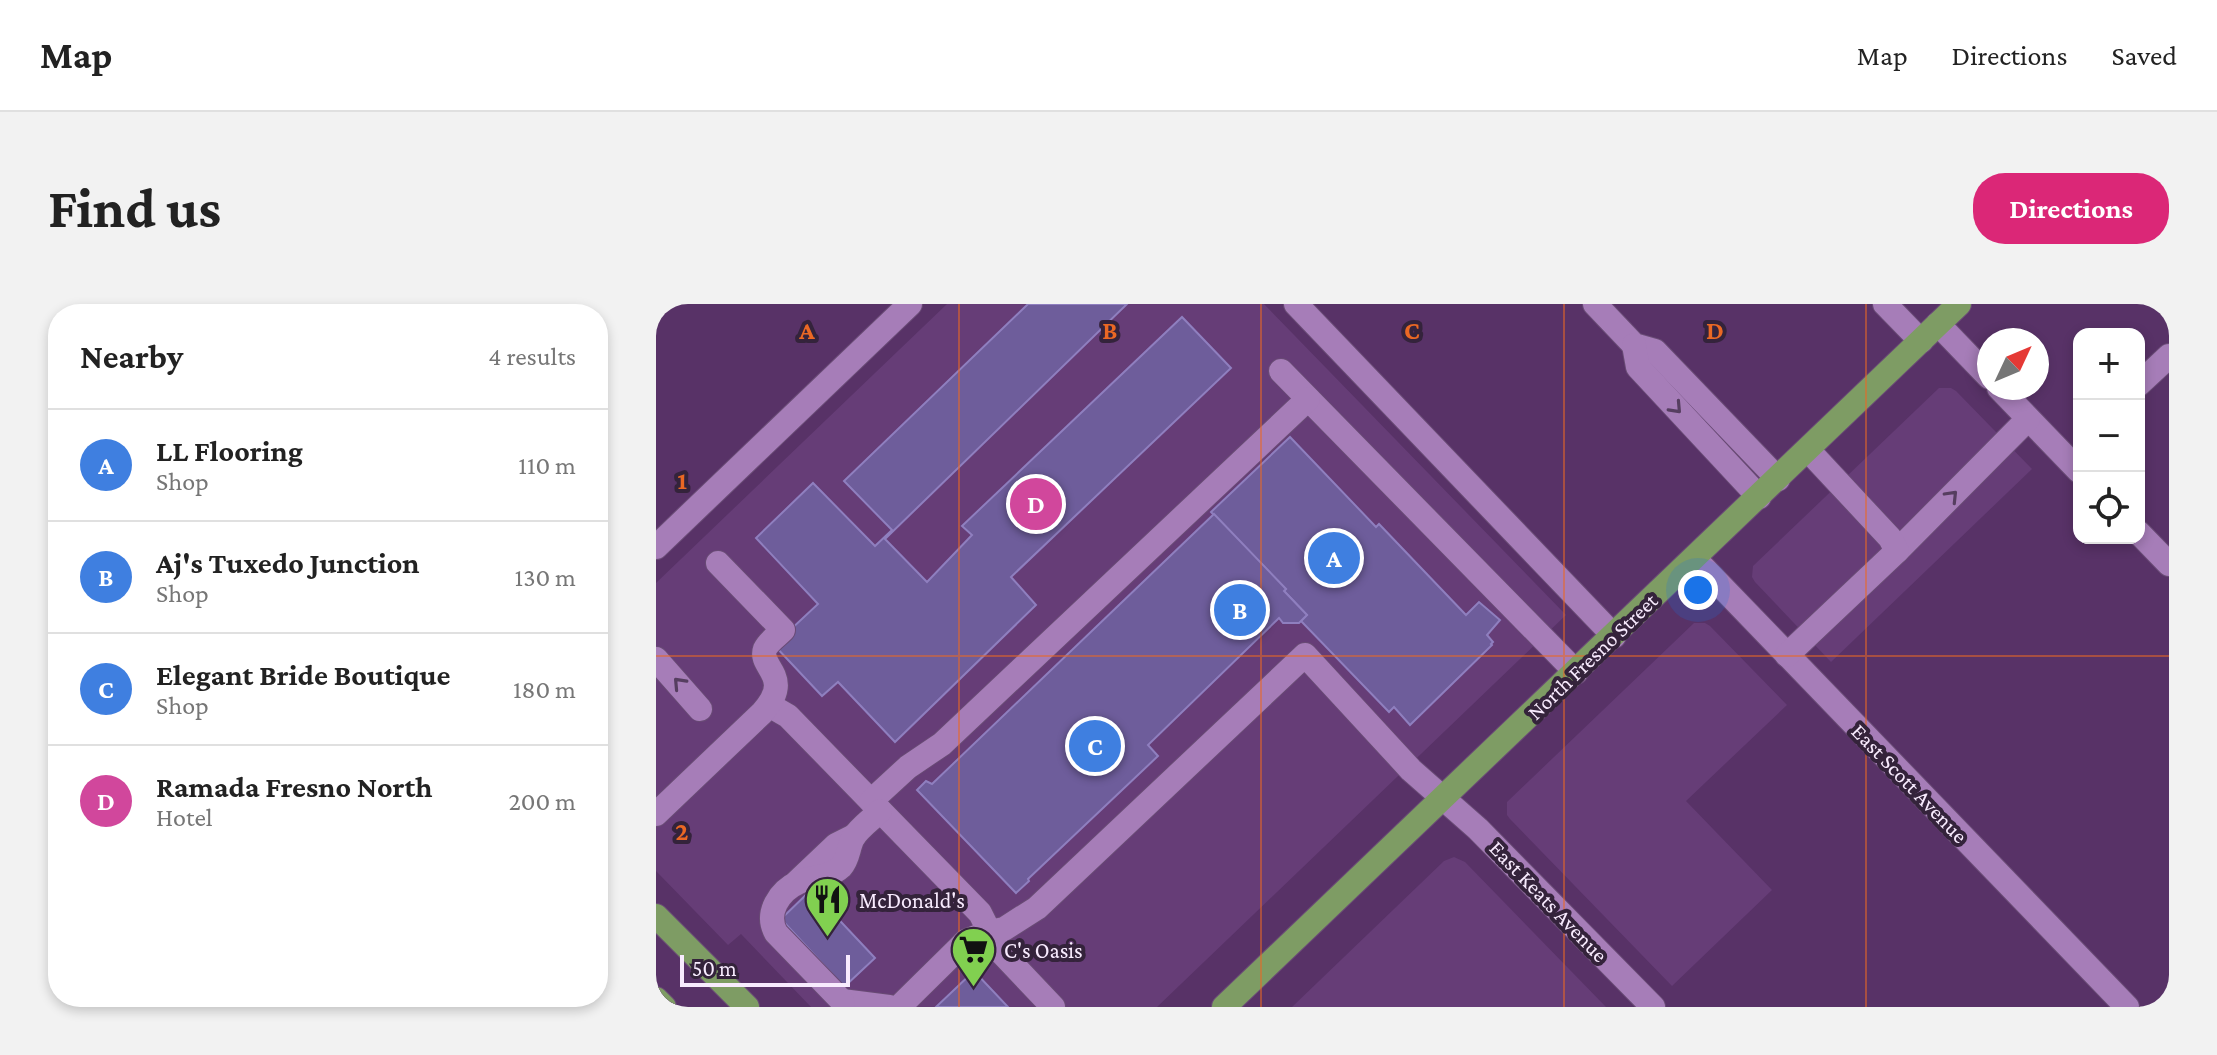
<!DOCTYPE html>
<meta charset="utf-8">
<style>
:root{--surface:#fff;--page:#f2f2f2;--text:#222;--muted:#767676;--line:#e0e0e0;--accent:#db2777}
body{margin:0;font-family:"Crimson Pro",serif;background:var(--page);color:var(--text)}
.controls{position:absolute;right:24px;top:24px;display:grid;overflow:hidden;border-radius:16px;box-shadow:0 4px 12px #0003}
.controls button{width:72px;height:72px;display:grid;place-items:center;padding:0;border:0;border-bottom:2px solid var(--line);background:var(--surface);color:var(--text);font:40px sans-serif}
.compass{position:absolute;left:1321px;top:24px;width:72px;height:72px;border-radius:50%;background:var(--surface);box-shadow:0 4px 12px #0003;rotate:46deg}
.scale{position:absolute;left:24px;bottom:20px;width:170px;box-sizing:border-box;padding-left:8px;border:4px solid #f8ebfe;border-top:0;font-size:22px;line-height:28px;white-space:nowrap;color:#f8ebfe;-webkit-text-stroke:6px #34233b;paint-order:stroke}
.you{position:absolute;left:1042px;top:286px;width:28px;height:28px;margin:-20px;border:6px solid #fff;border-radius:50%;background:#1a73e8;box-shadow:0 0 0 12px #1a73e833}
.badge{display:grid;place-items:center;width:52px;height:52px;border-radius:50%;background:var(--accent);color:#fff;font-size:26px;font-weight:700}
.pin{position:absolute;translate:-50% -50%;border:4px solid #fff;box-shadow:0 2px 8px #0006}
.list{margin:0;padding:0;list-style:none}
h2{display:flex;justify-content:space-between;align-items:center;height:104px;margin:0;padding:0 32px;font-size:34px}
h2 small{font-size:26px;font-weight:400;color:var(--muted)}
.list li{display:grid;grid-template-columns:52px 1fr auto;gap:24px;align-items:center;box-sizing:border-box;height:112px;padding:0 32px;border-top:2px solid var(--line)}
.list b{display:block;font-size:30px;white-space:nowrap}
.list p{margin:0;font-size:26px;white-space:nowrap;color:var(--muted)}
.list em{font-size:26px;font-style:normal;color:var(--muted)}
.icon{flex:none;width:44px;height:44px;fill:none;stroke:currentColor;stroke-width:2;stroke-linecap:round;stroke-linejoin:round}
.map{position:relative;flex:none;width:1513px;height:703px;overflow:hidden;border-radius:32px}
header{display:flex;align-items:center;gap:48px;box-sizing:border-box;height:112px;padding:0 40px;background:var(--surface);border-bottom:2px solid var(--line)}
header strong{font-size:38px}
nav{display:flex;gap:44px;margin-inline-start:auto;font-size:28px}
.intro{display:flex;align-items:center;justify-content:space-between;box-sizing:border-box;height:192px;padding:0 48px}
h1{margin:0;font-size:56px}
.button{padding:20px 36px;border-radius:32px;background:var(--accent);color:#fff;font-size:28px;font-weight:700}
main{display:flex;gap:48px;padding:0 48px}
aside{flex:1;background:var(--surface);border-radius:32px;box-shadow:0 4px 12px #0003}
.map>svg:first-child{display:block}
</style>
<header>
<strong>Map</strong>
<nav><a>Map</a><a>Directions</a><a>Saved</a></nav>
</header>
<div class="intro"><h1>Find us</h1><a class="button">Directions</a></div>
<main>
<aside>
<h2>Nearby<small>4 results</small></h2>
<ul class="list">
<li><span class="badge" style="background:#3f7fe0">A</span><div><b>LL Flooring</b><p>Shop</p></div><em>110 m</em></li>
<li><span class="badge" style="background:#3f7fe0">B</span><div><b>Aj's Tuxedo Junction</b><p>Shop</p></div><em>130 m</em></li>
<li><span class="badge" style="background:#3f7fe0">C</span><div><b>Elegant Bride Boutique</b><p>Shop</p></div><em>180 m</em></li>
<li><span class="badge" style="background:#d1479c">D</span><div><b>Ramada Fresno North</b><p>Hotel</p></div><em>200 m</em></li>
</ul>
</aside>
<div class="map">
<svg width="1513" height="703" viewBox="0 0 1513 703">
<rect width="100%" height="100%" fill="#583267"/>
<g fill="#663d77">
<path d="M291,0H608L910,311L501,703H155L85,630L72,641L0,567V279Z"/>
<path d="M1283,84H1295L1300,87L1376,165L1175,358L1099,278L1096,273L1097,262Z"/>
<path d="M1038,319H1049L1054,322L1131,401L1030,497L1116,586L1016,682L854,515L851,511V498Z"/>
<path d="M798,553L809,558L950,703H636L788,557Z"/>
</g>
<g fill="#6e5d9b" stroke="#8f7fbf" stroke-width="2">
<path d="M372,0H471L229,235L271,278L316,231L306,222L526,13L575,64L355,273L380,301L239,438L182,378L166,392L118,341L162,300L100,234L157,179L219,242L236,226L188,177Z"/>
<path d="M634,133L720,223L723,220L810,311L823,298L844,316L831,331L837,338L835,340L836,341L754,421L738,403L733,408L645,317L651,311L628,287L630,285L555,208Z"/>
<path d="M558,210L630,285L628,287L651,311L643,319H627L623,314L492,441L502,452L372,575L373,577L360,589L261,486L270,477L276,480Z"/>
<path d="M155,586L219,654L188,683L125,615Z"/>
<path d="M318,667L352,703H280Z"/>
</g>
<g fill="none" stroke-linecap="round" stroke-linejoin="round">
<defs>
<g id="minor">
<path d="M640,0L958,332"/>
<path d="M939,0L978,41L999,47L1122,175"/>
<path d="M1229,0L1265,37"/>
<path d="M1282,20L1333,73"/>
<path d="M978,41L982,63L1103,193"/>
<path d="M625,67L920,368"/>
<path d="M1483,80L1513,52"/>
<path d="M1343,84L1423,167"/>
<path d="M1483,229L1513,260"/>
<path d="M0,243L254,0"/>
<path d="M1241,247L1372,115"/>
<path d="M1039,255L1471,703"/>
<path d="M1131,351L1241,247L1234,234L1152,146"/>
<path d="M0,355L44,405"/>
<path d="M113,401L132,412L324,609L342,645L397,703"/>
<path d="M215,497L252,463L286,440L652,95"/>
<path d="M0,510L106,409C139,372 102,364 109,345C112,338 121,332 127,326L62,259"/>
<path d="M141,578L180,541L198,532"/>
<path d="M186,697L233,703"/>
<path d="M187,703L186,697L120,629C109,609 123,587 143,578C157,572 173,574 185,563C193,554 192,543 197,534C203,524 216,515 224,507"/>
<path d="M243,703L310,637L333,628L348,625L381,604L649,351L755,466L822,525L997,703"/>
</g>
<g id="major">
<path d="M0,612L91,703"/>
<path d="M0,695L8,703"/>
<path d="M568,703L1303,0"/>
</g>
</defs>
<use href="#minor" stroke="#694b75" stroke-width="26"/>
<use href="#major" stroke="#694b75" stroke-width="26"/>
<use href="#minor" stroke="#a67db8" stroke-width="24"/>
<use href="#major" stroke="#7e9c64" stroke-width="24"/>
</g>
<defs><path id="oneway-chevron" d="M-2-3.5L2.5 0L-2 3.5" fill="none" stroke-width="1.6" stroke-linecap="round" stroke-linejoin="round" transform="scale(2)"/></defs>
<g stroke="#563e60">
<use href="#oneway-chevron" transform="translate(1020 104) rotate(47)"/>
<use href="#oneway-chevron" transform="translate(1296 192) rotate(-46)"/>
<use href="#oneway-chevron" transform="translate(23 379) rotate(-133)"/>
</g>
<path fill="none" stroke="#ea6824" stroke-width="2" stroke-opacity="0.55" d="M303,0V703M605,0V703M908,0V703M1210,0V703M0,352H1513"/>
<defs>
<symbol id="restaurant-pin" viewBox="-11 -11 22 30"><path d="M0 17L-7.5 6A9.5 9.5 0 1 1 7.5 6Z" fill="#81d050" stroke="#34233b"/><path d="M-5-6h1v4h1v-4h1v4h1v-4h1v5L-1.5 .5V6h-2V.5L-5-1ZM5-6V6H3V1.5H1.5Q1.5-4 5-6Z" fill="#111"/></symbol>
<symbol id="supermarket-pin" viewBox="-11 -11 22 30"><path d="M0 17L-7.5 6A9.5 9.5 0 1 1 7.5 6Z" fill="#81d050" stroke="#34233b"/><path d="M-6-5.5h2.5l.6 2H6L4.5 2H-2.5L-4.4-4H-6ZM-1.5 3.2a1.3 1.3 0 1 0 .1 0ZM3 3.2a1.3 1.3 0 1 0 .1 0Z" fill="#111"/></symbol>
</defs>
<g fill-rule="evenodd">
<use href="#restaurant-pin" x="146" y="570" width="51" height="69"/>
<use href="#supermarket-pin" x="292" y="620" width="51" height="69"/>
</g>
<g text-anchor="middle" stroke-width="8" stroke-linejoin="round" paint-order="stroke">
<g font-size="22" fill="#f8ebfe" stroke="#34233b">
<text transform="translate(936 352) rotate(-44)" y="8">North Fresno Street</text>
<text transform="translate(1254 479) rotate(46)" y="8">East Scott Avenue</text>
<text transform="translate(893 597) rotate(46)" y="8">East Keats Avenue</text>
</g>
<g font-size="22" fill="#f8ebfe" stroke="#34233b" text-anchor="start">
<text x="203" y="604">McDonald's</text>
<text x="348" y="654">C's Oasis</text>
</g>
</g>
<g font-size="26" text-anchor="middle" font-weight="bold" fill="#ea6824" stroke="#34233b" stroke-width="8" stroke-linejoin="round" paint-order="stroke">
<text x="151" y="35">A</text>
<text x="454" y="35">B</text>
<text x="756" y="35">C</text>
<text x="1059" y="35">D</text>
<text x="26" y="185">1</text>
<text x="26" y="536">2</text>
</g>
</svg>
<div class="controls">
<button>+</button>
<button>−</button>
<button><svg class="icon" aria-label="locate" viewBox="0 0 24 24"><circle cx="12" cy="12" r="6"/><path d="M12 2v4M12 18v4M2 12h4M18 12h4"/></svg></button>
</div>
<svg class="compass" viewBox="-18 -18 36 36"><path d="M0-13l5 13h-10z" fill="#e53935"/><path d="M0 13l5-13h-10z" fill="#767676"/></svg>
<div class="scale">50 m</div>
<div class="you"></div>
<div class="pin badge" style="left:678px;top:254px;background:#3f7fe0">A</div>
<div class="pin badge" style="left:584px;top:306px;background:#3f7fe0">B</div>
<div class="pin badge" style="left:439px;top:442px;background:#3f7fe0">C</div>
<div class="pin badge" style="left:380px;top:200px;background:#d1479c">D</div>
</div>
</main>
